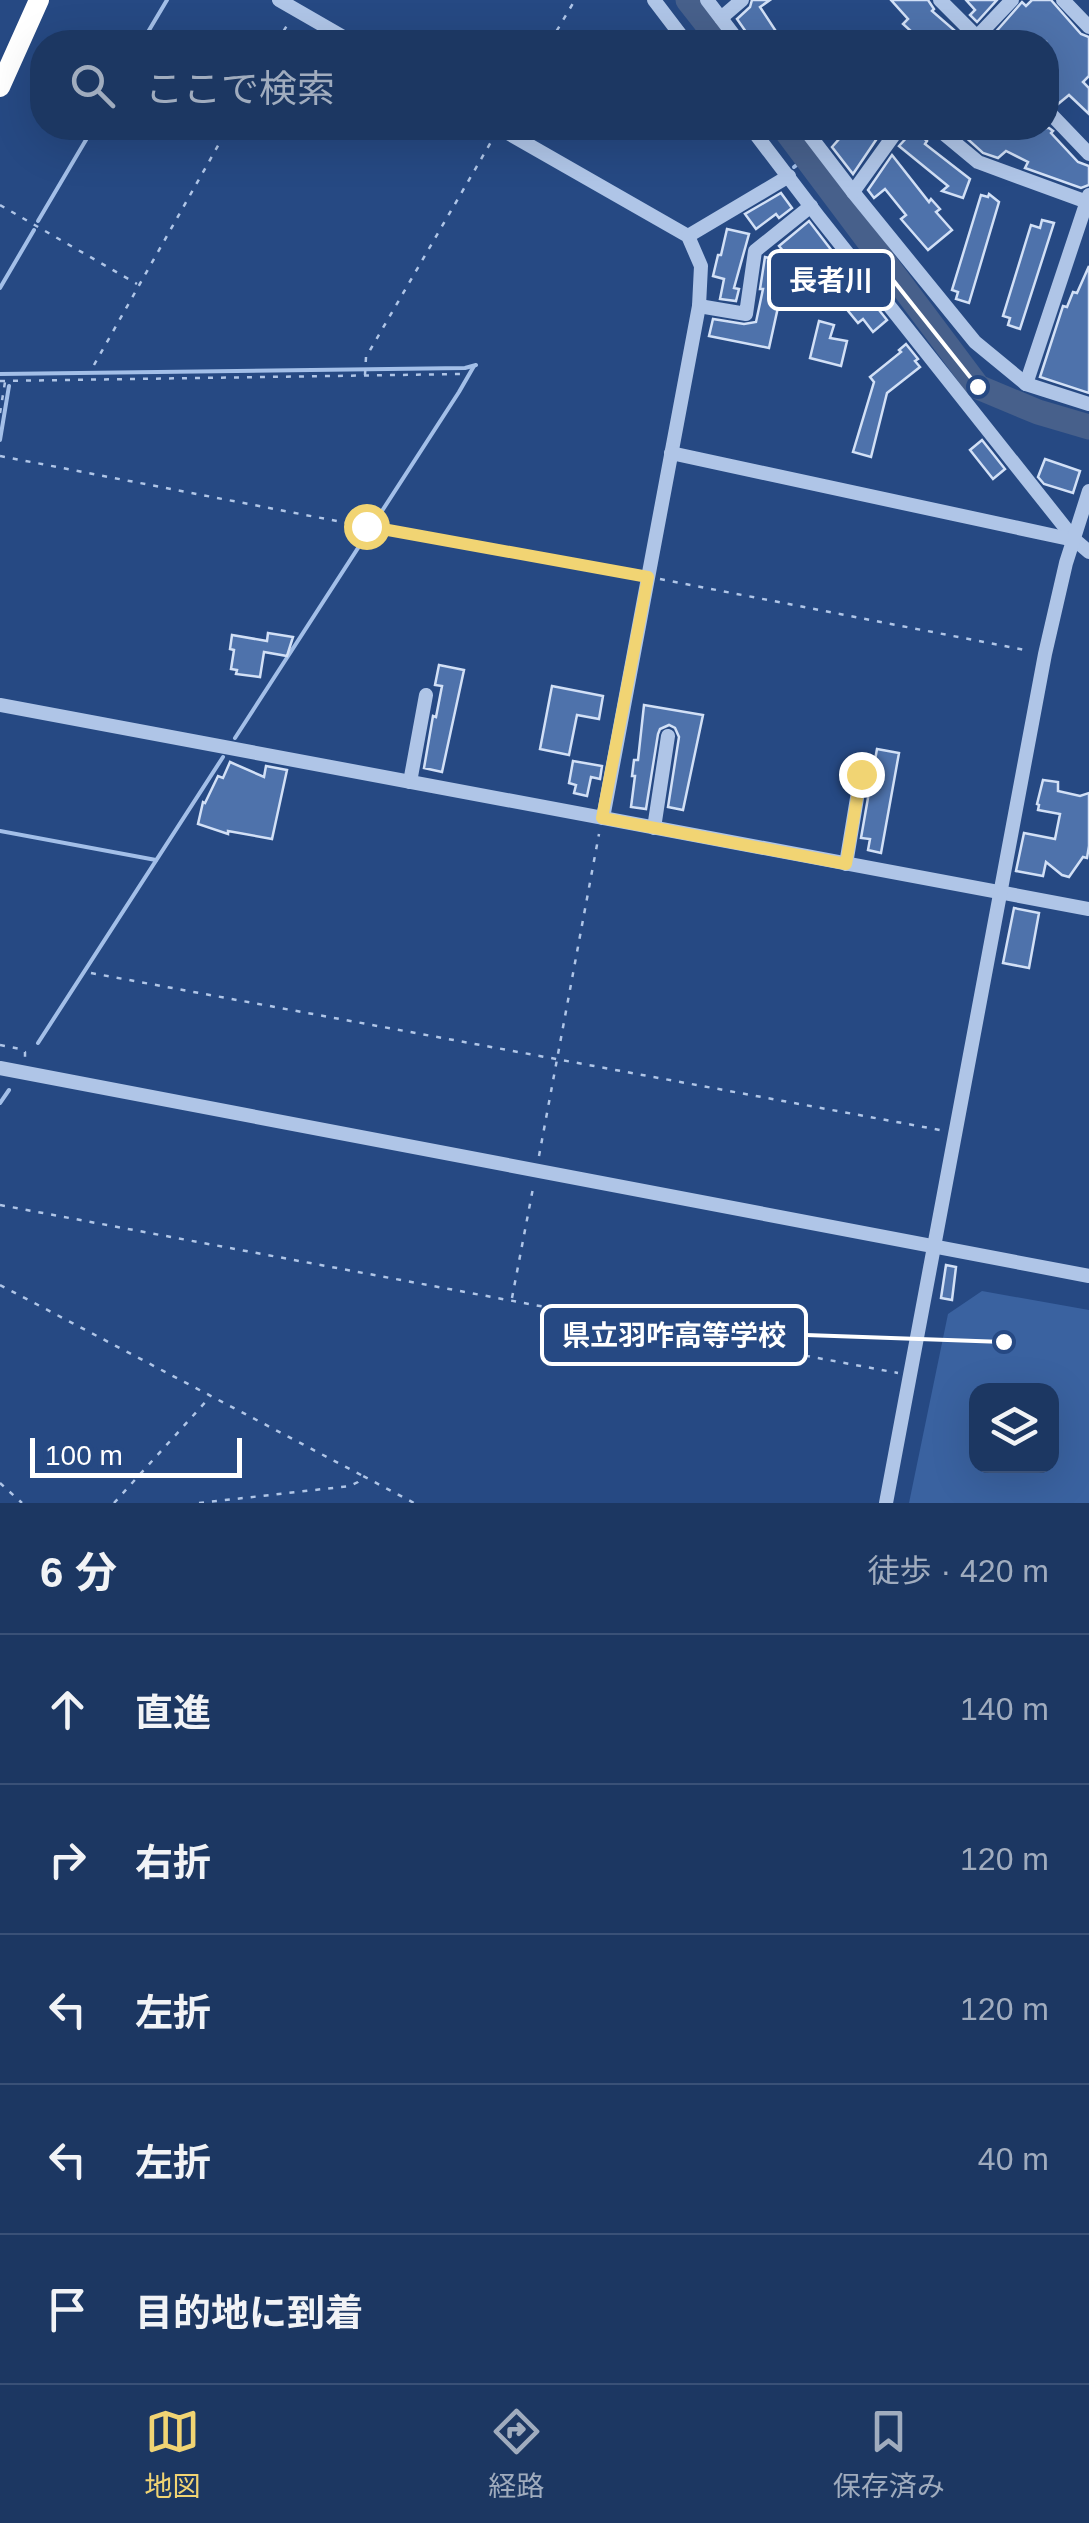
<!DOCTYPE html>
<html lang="ja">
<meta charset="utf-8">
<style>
:root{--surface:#1c3762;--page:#253f68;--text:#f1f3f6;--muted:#a0acbe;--line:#3a5177;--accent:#f1d473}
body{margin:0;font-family:Arial,"Noto Sans JP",sans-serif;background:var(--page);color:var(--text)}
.controls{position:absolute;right:30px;bottom:30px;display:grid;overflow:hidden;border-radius:20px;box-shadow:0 10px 40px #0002}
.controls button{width:90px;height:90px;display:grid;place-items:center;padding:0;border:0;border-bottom:2px solid var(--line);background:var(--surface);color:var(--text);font:50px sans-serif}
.scale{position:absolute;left:30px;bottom:25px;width:212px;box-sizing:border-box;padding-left:10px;border:5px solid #fff;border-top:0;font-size:28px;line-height:35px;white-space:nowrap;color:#fff;-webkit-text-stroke:8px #264983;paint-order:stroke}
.stop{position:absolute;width:30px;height:30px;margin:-22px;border:8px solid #f1d473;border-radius:50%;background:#fff}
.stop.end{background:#f1d473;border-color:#fff;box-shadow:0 2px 10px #0008}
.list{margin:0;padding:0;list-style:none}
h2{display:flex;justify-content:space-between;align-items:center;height:130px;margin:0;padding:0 40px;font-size:42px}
h2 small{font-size:32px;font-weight:400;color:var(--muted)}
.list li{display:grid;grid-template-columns:65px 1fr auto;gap:30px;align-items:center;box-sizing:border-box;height:150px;padding:0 40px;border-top:2px solid var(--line)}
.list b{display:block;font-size:38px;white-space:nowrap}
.list em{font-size:32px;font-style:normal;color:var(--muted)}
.icon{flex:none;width:55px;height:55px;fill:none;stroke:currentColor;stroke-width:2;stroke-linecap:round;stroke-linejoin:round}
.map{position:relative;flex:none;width:1089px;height:1503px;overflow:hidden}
.search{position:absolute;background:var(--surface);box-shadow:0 10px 40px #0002;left:30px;right:30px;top:30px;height:110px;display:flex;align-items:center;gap:25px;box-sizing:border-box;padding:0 35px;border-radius:40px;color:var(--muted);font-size:38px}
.sheet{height:880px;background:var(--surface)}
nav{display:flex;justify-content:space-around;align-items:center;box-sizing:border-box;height:140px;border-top:2px solid var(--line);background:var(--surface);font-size:28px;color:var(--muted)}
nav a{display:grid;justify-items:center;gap:5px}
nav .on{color:var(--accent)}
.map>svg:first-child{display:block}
</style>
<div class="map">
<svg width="1089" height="1503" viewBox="0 0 1089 1503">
<rect width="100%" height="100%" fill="#264983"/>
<path fill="#3a62a0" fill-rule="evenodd" d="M982,1291L1089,1310V1503H909L948,1314ZM976,1390H1052V1466H976Z"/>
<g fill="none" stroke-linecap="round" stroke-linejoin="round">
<g stroke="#a3bfe8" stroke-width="4">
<path d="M142,42L167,0"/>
<path d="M794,167L806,158"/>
<path d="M38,221L93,128"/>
<path d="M0,288L34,230"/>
<path d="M0,374L465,368L476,365"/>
<path d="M0,440L9,386"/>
<path d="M235,738L459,392L474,366"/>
<path d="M0,831L156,860"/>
<path d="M38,1043L223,757"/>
<path d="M0,1103L9,1090"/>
</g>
<g stroke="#47608b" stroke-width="25">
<path d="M688,0L721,42"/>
<path d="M784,128L978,387L1038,412L1089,427"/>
</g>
</g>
<g fill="#4e72ab" stroke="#d2e0f6" stroke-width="2.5">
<path d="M752,0H770L760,7L783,42H753L737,19L750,7Z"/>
<path d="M891,0H928L934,9L932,11L961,36L955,42H923L903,24L908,19Z"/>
<path d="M966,0H997L977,22L970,15L975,10Z"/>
<path d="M1032,0H1051L1081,34L1089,37V76L1083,82L1089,88V114L1069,95L1058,104L1046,92V42H1000L993,35L1022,2L1026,6Z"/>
<path d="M849,128H871L878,137L853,174L832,147Z"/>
<path d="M969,128H1049L1053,131L1051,133L1078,162L1089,166V185L1081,188L1025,168L1028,162L1006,151L998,158L983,153L962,134Z"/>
<path d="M917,133L927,141L925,144L970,179L963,198L942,191L948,186L899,146L910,134L914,137Z"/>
<path d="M892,155L929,202L931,199L940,209L936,212L952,230L928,250L901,219L906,215L885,189L874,198L868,190Z"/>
<path d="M781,193L792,208L779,218L776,214L756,229L745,214Z"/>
<path d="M989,194L999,202L969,303L956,299L958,292L952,290L981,195L988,197Z"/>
<path d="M1042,220L1054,223L1020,329L1008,325L1010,318L1003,316L1031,225L1040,228Z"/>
<path d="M809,221L839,260L831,268L834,271L813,290L788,262L769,348L709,336L713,319L744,324L756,322L763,289H760L765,257L793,263L779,246Z"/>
<path d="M727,229L749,234L734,288L739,289L736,301L720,299L724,279L713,276L718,255H721Z"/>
<path d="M1089,266V393L1040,377L1063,306L1067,307L1073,292L1077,293Z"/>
<path d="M863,290L887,320L873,332L863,319L858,323L844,306Z"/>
<path d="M819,321L834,325L830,338L847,341L841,366L810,358Z"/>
<path d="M906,344L918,359L915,361L920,367L887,393L871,457L853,452L874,382L870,377L901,352L899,350Z"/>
<path d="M982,440L1005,469L993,479L970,450Z"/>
<path d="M1045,459L1080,471L1073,493L1044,484L1038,477Z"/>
<path d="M268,633L293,637L287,656L264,652L260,677L236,674L237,670L231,669L234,650L230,649L232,635L267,641Z"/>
<path d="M439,665L464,670L442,772L424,768L433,716L436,717L442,686L435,685Z"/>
<path d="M552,686L603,696L599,719L577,715L569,755L540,749Z"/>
<path d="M644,705L703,715L683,810L668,807L679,737L675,728L669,725L660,729L658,734L646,809L631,807L635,776H632L634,760H638Z"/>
<path d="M877,749L899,753L881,853L868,850L870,839L861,838L872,775L868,767L859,764L860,758L875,760Z"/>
<path d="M573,761L602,766L600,779L591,777L587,796L574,793L576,785L569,783Z"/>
<path d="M230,762L264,777L266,766L287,770L272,839L228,831V834L198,824L203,802L205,803L218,776L223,778Z"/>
<path d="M1043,780L1058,782V791L1080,796L1089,793V846L1087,858L1083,857L1069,877L1062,875L1046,862L1043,876L1016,871L1024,833L1055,839L1060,814L1038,810L1039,805L1037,804Z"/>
<path d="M1014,908L1039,913L1029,968L1003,963Z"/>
<path d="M946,1265L956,1267L952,1300L941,1298Z"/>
</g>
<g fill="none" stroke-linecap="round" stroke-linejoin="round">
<g stroke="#afc5e7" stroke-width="2.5" stroke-dasharray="5 8" stroke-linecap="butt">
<path d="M277,42L289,22"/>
<path d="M550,42L575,0"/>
<path d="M0,205L137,284"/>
<path d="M94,365L228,128"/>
<path d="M365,375L366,357L491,142"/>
<path d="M0,381L462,374"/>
<path d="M0,413L5,382"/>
<path d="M0,456L378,529L633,574"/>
<path d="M660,579L1030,651"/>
<path d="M91,973L940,1130"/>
<path d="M0,1045L20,1049L25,1052V1057"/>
<path d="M539,1156L599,834"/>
<path d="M0,1205L898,1373"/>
<path d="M0,1285L363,1476"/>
<path d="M512,1298L534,1183"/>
<path d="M0,1483L22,1503"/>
<path d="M114,1503L210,1397"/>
<path d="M199,1503L350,1486L358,1482L363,1476L414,1503"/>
</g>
<g stroke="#afc5e7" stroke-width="14">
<path d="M279,0L352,42"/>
<path d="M654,0L686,42"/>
<path d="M707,0L739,42"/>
<path d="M940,0L982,42"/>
<path d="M1063,0L1089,27"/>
<path d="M721,18L742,0"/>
<path d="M972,42L1012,0"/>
<path d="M1046,109L1089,154"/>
<path d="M499,128L688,236L701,266L699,306L603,818"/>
<path d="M751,128L818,216L1075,540L1089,552"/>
<path d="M804,128L853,192L975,342L1026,384L1089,404"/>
<path d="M937,128L978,162L1087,202"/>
<path d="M853,192L899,128"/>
<path d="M688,236L789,176"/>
<path d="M699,306L746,314L755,251L811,206"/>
<path d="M1026,384L1089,195"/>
<path d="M671,453L1074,540"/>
<path d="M0,705L1089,909"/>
<path d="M410,782L426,695"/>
<path d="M654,828L668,736"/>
<path d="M846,864L861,774"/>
<path d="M0,1068L1089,1276"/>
<path d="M886,1503L1045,654L1066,563L1089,491"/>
</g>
<path stroke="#fff" stroke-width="20" d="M0,87L39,0"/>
</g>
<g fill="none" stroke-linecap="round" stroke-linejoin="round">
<path stroke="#f1d473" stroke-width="12" d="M366,526L648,577L602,818L846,864L861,774"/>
</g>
<path fill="none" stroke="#fff" stroke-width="4" d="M978 387L893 280M1004 1342L806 1335"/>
<g fill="#fff" stroke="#264983" stroke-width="4">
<circle cx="978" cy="387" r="10"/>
<circle cx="1004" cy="1342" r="10"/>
</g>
<g fill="#264983" stroke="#fff" stroke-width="4">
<rect x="769" y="251" width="124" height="58" rx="10"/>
<rect x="542" y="1306" width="264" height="58" rx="10"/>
</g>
<g font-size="28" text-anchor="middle" font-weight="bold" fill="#fff">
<text x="831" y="290">長者川</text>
<text x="674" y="1345">県立羽咋高等学校</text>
</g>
</svg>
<div class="controls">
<button><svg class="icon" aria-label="layers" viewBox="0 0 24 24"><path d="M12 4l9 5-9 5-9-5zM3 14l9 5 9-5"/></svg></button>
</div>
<div class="scale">100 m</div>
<div class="stop" style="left:366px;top:526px"></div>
<div class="stop end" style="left:861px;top:774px"></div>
<div class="search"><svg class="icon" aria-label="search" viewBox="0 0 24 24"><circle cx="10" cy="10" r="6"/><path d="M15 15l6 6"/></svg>ここで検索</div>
</div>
<section class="sheet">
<h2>6 分<small>徒歩 · 420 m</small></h2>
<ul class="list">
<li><svg class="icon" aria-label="ahead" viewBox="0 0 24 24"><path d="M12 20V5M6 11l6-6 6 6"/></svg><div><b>直進</b></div><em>140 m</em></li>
<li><svg class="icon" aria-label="right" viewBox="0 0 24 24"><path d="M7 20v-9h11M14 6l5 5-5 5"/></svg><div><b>右折</b></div><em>120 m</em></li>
<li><svg class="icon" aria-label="left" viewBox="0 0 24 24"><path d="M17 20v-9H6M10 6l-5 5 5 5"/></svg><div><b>左折</b></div><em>120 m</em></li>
<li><svg class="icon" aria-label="left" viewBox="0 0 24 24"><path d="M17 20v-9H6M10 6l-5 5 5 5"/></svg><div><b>左折</b></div><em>40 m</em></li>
<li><svg class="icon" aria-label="arrive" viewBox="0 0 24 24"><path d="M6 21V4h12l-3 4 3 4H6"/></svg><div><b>目的地に到着</b></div></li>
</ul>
</section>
<nav>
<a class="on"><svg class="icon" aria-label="map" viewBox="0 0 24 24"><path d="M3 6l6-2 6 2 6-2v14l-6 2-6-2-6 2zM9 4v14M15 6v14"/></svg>地図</a>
<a><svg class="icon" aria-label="directions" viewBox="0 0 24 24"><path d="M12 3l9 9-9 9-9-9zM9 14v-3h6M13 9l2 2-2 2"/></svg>経路</a>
<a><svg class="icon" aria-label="saved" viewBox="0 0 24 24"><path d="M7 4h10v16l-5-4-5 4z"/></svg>保存済み</a>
</nav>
